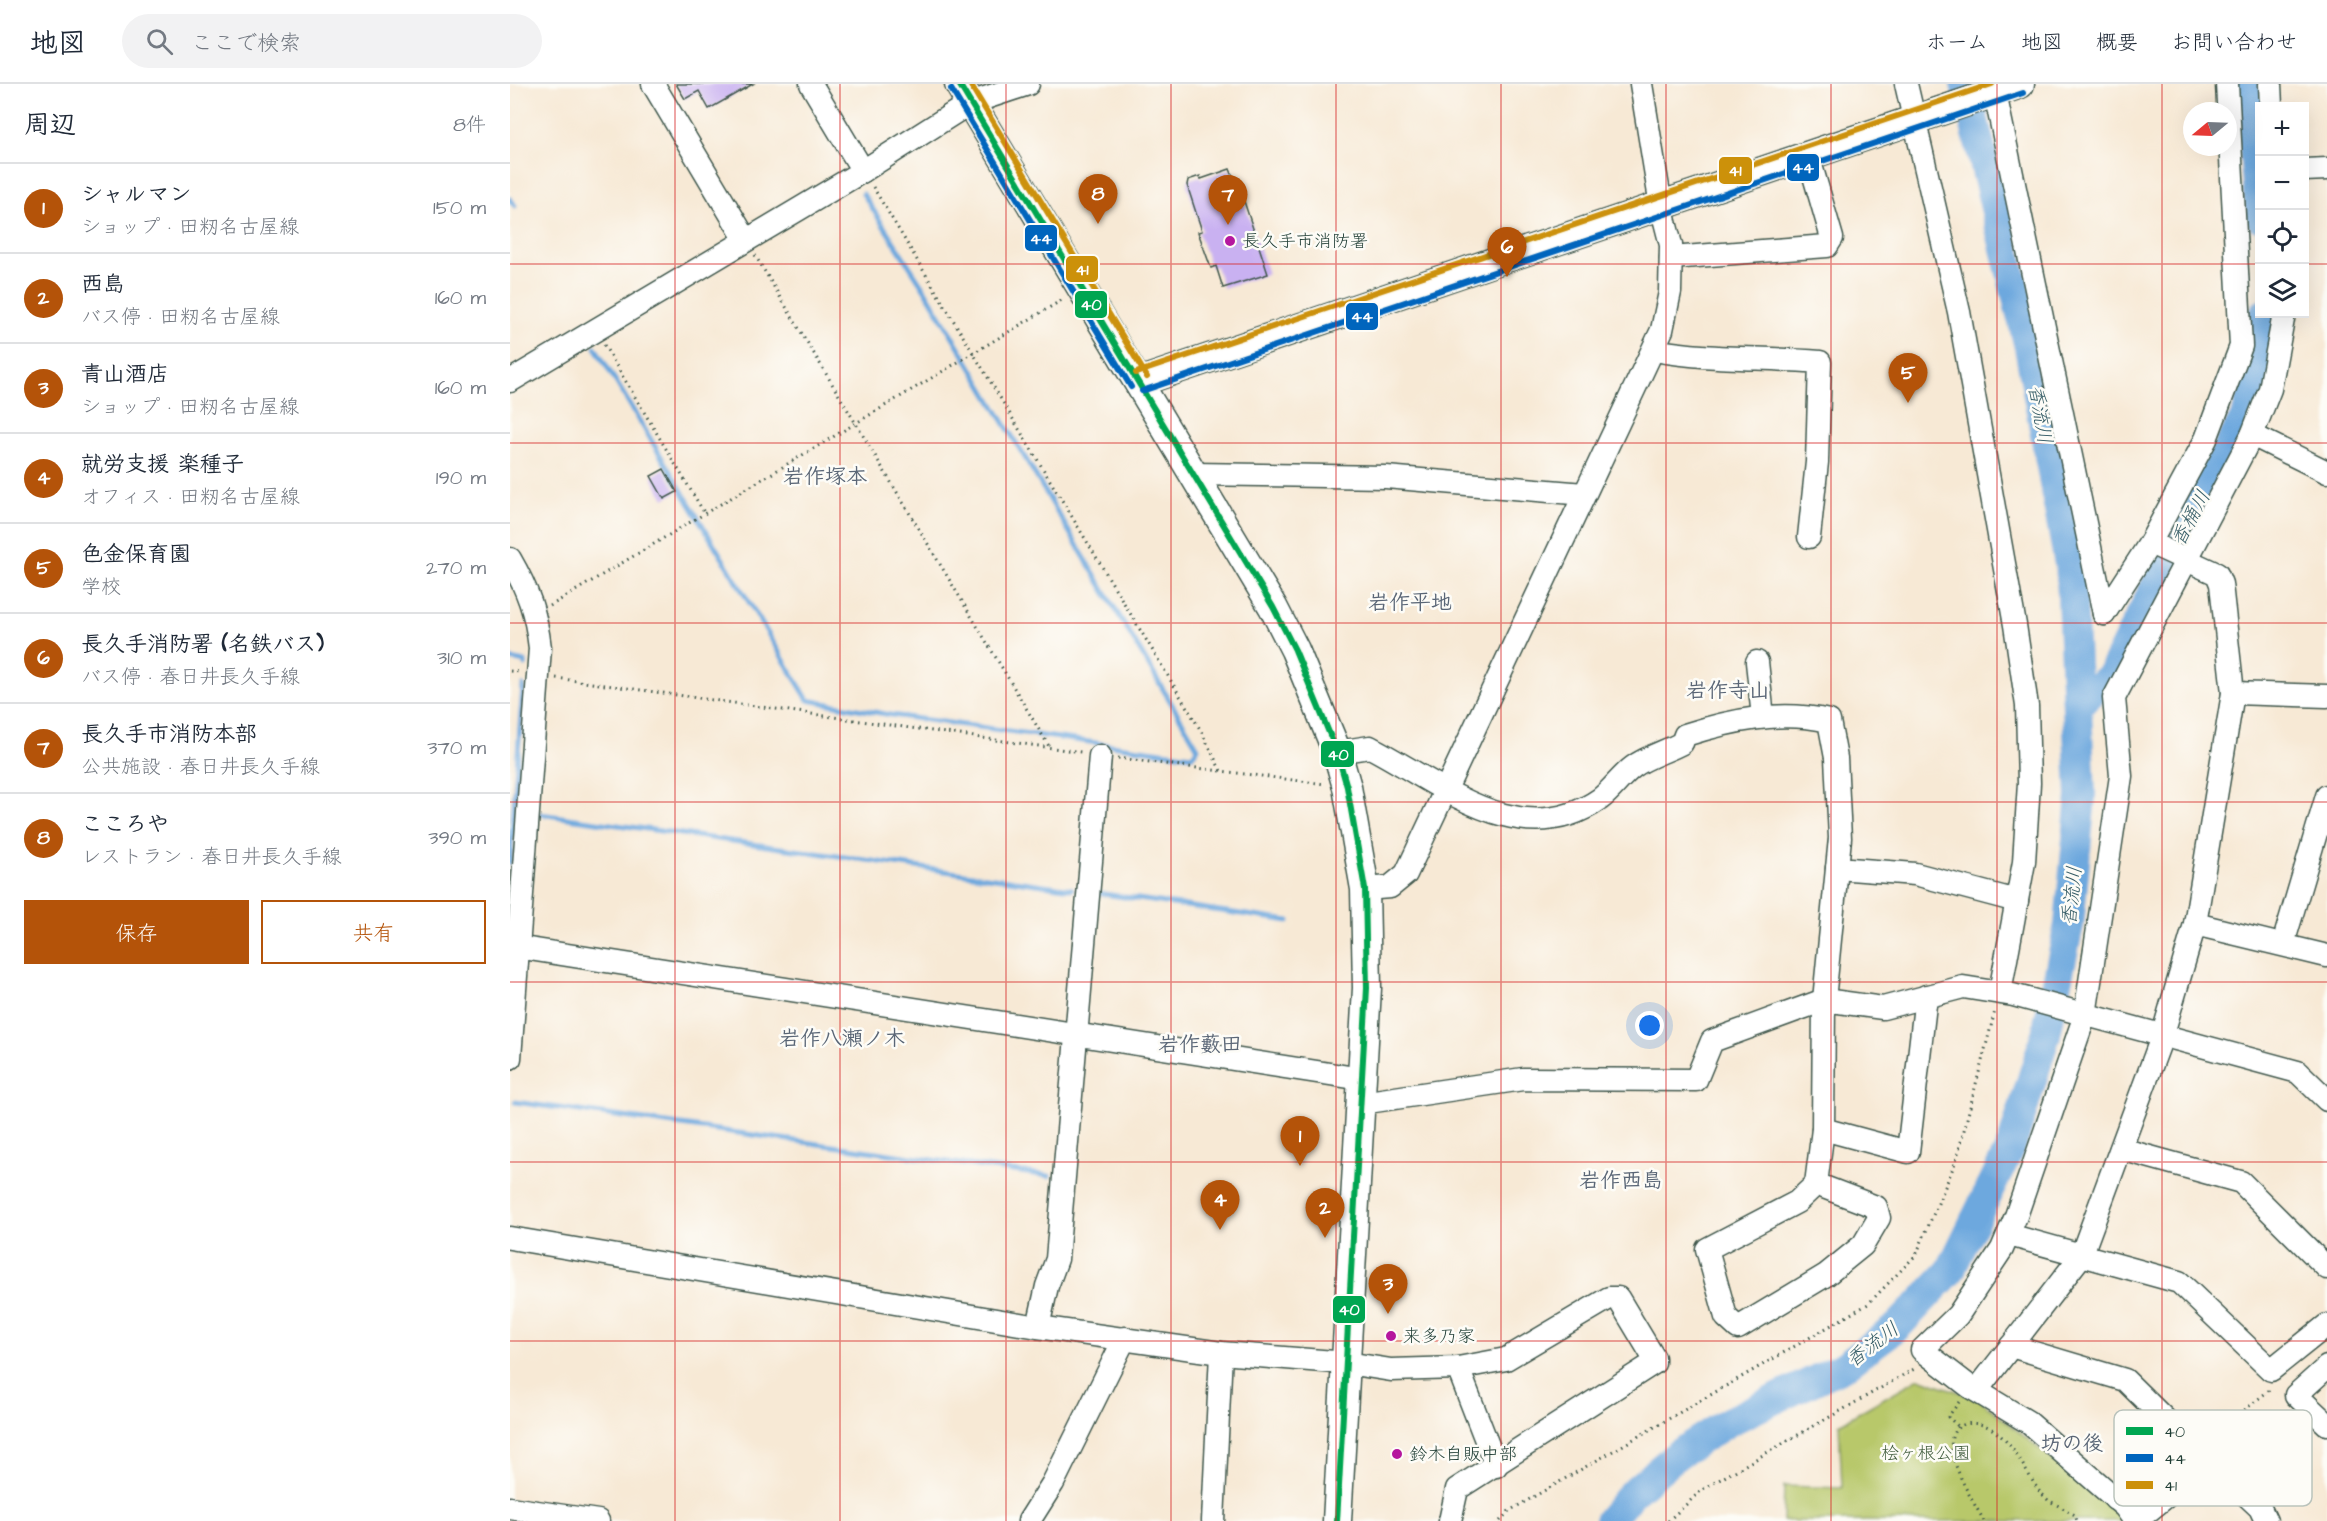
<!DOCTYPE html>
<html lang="ja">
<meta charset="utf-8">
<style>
:root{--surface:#fff;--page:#f2f2f3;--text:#1f2937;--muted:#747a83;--line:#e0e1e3;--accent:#b45309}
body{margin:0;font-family:"Architects Daughter","Klee One",sans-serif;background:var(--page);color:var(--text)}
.controls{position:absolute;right:18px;top:18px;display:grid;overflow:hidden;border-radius:0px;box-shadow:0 6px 24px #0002}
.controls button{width:54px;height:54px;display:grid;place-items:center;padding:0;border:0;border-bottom:2px solid var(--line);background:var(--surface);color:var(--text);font:30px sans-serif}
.compass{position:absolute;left:1673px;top:18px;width:54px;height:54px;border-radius:50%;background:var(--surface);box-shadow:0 6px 24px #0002;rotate:251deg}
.you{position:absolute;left:1140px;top:942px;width:21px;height:21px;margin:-15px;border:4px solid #fff;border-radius:50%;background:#1a73e8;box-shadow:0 0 0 9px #1a73e833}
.badge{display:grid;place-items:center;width:39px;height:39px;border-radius:50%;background:var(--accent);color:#fff;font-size:20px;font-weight:700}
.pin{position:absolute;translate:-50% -50px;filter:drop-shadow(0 2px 3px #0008)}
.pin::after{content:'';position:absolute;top:32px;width:21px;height:18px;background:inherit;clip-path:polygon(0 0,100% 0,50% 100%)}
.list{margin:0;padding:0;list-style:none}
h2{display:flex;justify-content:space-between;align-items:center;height:78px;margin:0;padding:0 24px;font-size:26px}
h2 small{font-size:20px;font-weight:400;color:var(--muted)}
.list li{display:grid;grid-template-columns:39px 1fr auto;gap:18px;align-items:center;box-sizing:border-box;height:90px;padding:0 24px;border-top:2px solid var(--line)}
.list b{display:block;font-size:22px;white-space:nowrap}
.list p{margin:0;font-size:20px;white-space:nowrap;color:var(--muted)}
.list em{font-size:20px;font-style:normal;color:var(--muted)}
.actions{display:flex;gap:12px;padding:18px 24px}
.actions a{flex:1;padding:14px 0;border:2px solid var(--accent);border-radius:0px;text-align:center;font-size:21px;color:var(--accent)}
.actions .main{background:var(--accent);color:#fff}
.icon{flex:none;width:33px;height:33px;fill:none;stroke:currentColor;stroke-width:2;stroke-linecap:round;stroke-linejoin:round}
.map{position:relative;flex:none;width:1817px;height:1437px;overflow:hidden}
header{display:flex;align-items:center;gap:36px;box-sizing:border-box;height:84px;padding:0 30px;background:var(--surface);border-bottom:2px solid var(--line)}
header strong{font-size:28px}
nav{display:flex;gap:33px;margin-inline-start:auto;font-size:21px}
.search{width:420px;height:54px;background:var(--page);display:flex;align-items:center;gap:15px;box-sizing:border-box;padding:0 21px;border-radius:33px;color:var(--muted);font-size:22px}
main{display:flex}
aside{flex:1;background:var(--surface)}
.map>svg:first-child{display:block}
</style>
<header>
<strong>地図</strong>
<div class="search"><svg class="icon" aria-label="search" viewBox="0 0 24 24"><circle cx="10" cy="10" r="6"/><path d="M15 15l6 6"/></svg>ここで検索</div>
<nav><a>ホーム</a><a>地図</a><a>概要</a><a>お問い合わせ</a></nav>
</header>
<main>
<aside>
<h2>周辺<small>8件</small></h2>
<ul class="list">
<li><span class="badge">1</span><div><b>シャルマン</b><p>ショップ · 田籾名古屋線</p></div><em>150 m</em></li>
<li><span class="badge">2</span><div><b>西島</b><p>バス停 · 田籾名古屋線</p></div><em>160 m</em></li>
<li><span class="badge">3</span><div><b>青山酒店</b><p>ショップ · 田籾名古屋線</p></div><em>160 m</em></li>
<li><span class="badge">4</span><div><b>就労支援 楽種子</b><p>オフィス · 田籾名古屋線</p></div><em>190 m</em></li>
<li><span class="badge">5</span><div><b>色金保育園</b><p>学校</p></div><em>270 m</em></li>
<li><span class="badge">6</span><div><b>長久手消防署 (名鉄バス)</b><p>バス停 · 春日井長久手線</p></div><em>310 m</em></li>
<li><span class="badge">7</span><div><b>長久手市消防本部</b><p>公共施設 · 春日井長久手線</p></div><em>370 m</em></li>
<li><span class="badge">8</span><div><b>こころや</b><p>レストラン · 春日井長久手線</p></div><em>390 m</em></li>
</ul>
<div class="actions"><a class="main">保存</a><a>共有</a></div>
</aside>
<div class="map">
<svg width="1817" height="1437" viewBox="0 0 1817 1437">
<rect width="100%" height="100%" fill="#fdfcf7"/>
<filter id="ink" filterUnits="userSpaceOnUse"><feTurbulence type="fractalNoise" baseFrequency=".0167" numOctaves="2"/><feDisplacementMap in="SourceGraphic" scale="12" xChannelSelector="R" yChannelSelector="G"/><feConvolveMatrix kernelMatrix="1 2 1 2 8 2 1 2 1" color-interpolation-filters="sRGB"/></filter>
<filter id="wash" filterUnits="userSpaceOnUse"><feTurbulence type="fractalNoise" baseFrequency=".008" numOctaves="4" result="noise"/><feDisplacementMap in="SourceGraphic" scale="24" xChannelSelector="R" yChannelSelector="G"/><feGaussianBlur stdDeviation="1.35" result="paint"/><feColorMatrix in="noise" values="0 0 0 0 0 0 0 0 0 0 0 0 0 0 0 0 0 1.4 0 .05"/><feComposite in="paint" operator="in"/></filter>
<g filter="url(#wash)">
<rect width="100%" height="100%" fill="#f7e9d5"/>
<path fill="#b8c86a" stroke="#6c824f" stroke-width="1.5" d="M1409,1294L1469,1315L1617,1437H1273L1274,1402L1332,1404L1329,1340Z"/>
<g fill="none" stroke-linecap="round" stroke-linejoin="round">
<g stroke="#6da8de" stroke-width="5">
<path d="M0,115L5,122"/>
<path d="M85,263L298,616L381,631L682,672L688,664L415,206L353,110"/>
<path d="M0,575L15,578V581"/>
<path d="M30,730L562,805"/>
<path d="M0,779L13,602"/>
<path d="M587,809L779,837"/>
<path d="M5,1018L539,1092"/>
</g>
<g stroke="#6da8de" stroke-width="30">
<path d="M1738,0L1750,133"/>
<path d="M1568,621L1601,591L1678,436L1737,330L1752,258L1754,230"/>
<path d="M1099,1437L1121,1410L1168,1370L1218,1338L1334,1282L1388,1242L1440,1187L1502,1060L1536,950L1559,841L1571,712L1561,491L1519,263L1455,0"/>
</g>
</g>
<g id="blocks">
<g fill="#c9b1f1">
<path d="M166,0H243L199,25L189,7L175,15Z"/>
<path d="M720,85L725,97L727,96L758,190L713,204L706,182L701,184L688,148L692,147L677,101L678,96L690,92L691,95Z"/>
<path d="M154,385L167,408L154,415L141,392Z"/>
</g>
</g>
</g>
<g filter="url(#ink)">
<use href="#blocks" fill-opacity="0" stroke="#3f574c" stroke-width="1.5"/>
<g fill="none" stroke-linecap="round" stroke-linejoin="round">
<defs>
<g id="minor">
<path d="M143,0L236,156"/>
<path d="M301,0L353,87"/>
<path d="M1396,0L1449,228L1505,541L1517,622L1519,699L1514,778L1490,908"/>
<path d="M1760,0L1761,22"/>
<path d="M1485,9L1594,530"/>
<path d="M1794,86L1817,85"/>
<path d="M1161,174L1317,162L1322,154L1298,71"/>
<path d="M1144,266C1199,276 1254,273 1310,278L1307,378L1299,453"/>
<path d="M0,297L353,87L460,19L518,0"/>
<path d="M1742,351L1817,388"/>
<path d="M682,390L876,393L1074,410"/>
<path d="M0,475C18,506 26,529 30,564L0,974"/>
<path d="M1594,530L1640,459L1696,355L1731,262L1717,0"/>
<path d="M1247,578L1253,633"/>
<path d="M1723,609L1817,612"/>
<path d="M827,668L860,663C930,699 1010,771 1090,715C1102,706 1111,692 1123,683C1136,673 1157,667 1172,659L1175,651C1222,636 1270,626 1319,637L1326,674L1330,754L1314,916L1313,1045L1398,1068L1416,912"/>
<path d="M1327,784L1405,790L1507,817"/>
<path d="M855,805L880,803L896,790L1152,246L1160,208L1161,161L1151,122L1131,0"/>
<path d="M1685,840L1817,872"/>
<path d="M1773,860L1817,712"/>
<path d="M0,862L852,995"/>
<path d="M851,1019L1013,995L1186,996L1202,957L1314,916L1373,924L1453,903L1503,911L1788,988L1817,1016"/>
<path d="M1611,1065L1731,1098L1817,1184"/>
<path d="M1306,1100L1366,1123L1369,1134L1353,1161L1316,1191L1228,1244L1216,1233L1197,1165L1287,1118L1306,1100L1313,1045"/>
<path d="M1499,1151L1669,1198L1761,1286L1817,1241"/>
<path d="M0,1154L528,1243L711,1269L837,1279L881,1286L948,1284L996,1275L1099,1214H1108L1144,1274V1279L947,1405L940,1437"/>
<path d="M528,1243L537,1202L547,1175L590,672"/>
<path d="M1501,1262L1615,1296L1677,1357L1605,1415"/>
<path d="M1817,1283L1786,1311L1817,1340"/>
<path d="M948,1284L986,1382"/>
<path d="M1467,1306L1571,1172L1652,953L1685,840L1723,609L1711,500L1707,490L1640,459"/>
<path d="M0,1424L88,1437"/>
<path d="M519,1437L543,1399L615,1254"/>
<path d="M703,1437L711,1269"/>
<path d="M1625,1437L1615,1423L1518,1338L1460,1303L1412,1266L1448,1231L1492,1165L1506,1132L1575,931L1611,692L1604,614L1742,351L1760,305L1774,230"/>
<path d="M1626,1437L1700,1377L1750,1424L1756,1437"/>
</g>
<g id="major">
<path d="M449,0L763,523L785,566L827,668L837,703L855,805L857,904L827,1437"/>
<path d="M629,298L1510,0"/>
</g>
</defs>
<use href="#minor" stroke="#3f574c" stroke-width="25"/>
<use href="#major" stroke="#3f574c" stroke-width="31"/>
<g stroke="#3f574c" stroke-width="3" stroke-dasharray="1.5 4.5" stroke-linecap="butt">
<path d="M363,103L690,645L712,689"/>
<path d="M245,171L540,664"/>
<path d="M94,261L195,430"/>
<path d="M40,522L552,216"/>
<path d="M0,587L10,588"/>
<path d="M46,594L571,668"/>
<path d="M608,674L815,700"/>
<path d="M1449,1318L1438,1333L1450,1344"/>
<path d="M1697,1356L1762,1304"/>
<path d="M990,1437L999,1427L1358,1220L1406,1171L1446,1077L1485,927"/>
<path d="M1158,1437L1193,1405L1406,1284"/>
<path d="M1474,1437C1465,1420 1418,1349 1456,1340C1466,1338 1478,1341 1486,1348C1505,1362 1516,1389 1530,1408L1538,1416L1565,1431L1567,1437"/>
</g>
<use href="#minor" stroke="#fff" stroke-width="22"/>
<use href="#major" stroke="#fff" stroke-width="28"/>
<defs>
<path id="bus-1" d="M449,0L763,523L785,566L827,668L837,703L855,805L857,904L827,1437"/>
<g id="bus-2">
<path d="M441,5L621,303"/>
<path d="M632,307L1513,9"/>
</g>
<g id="bus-3">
<path d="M460,0L637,293"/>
<path d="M626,289L1482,0"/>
</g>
</defs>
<use href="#bus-1" stroke="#fdfcf7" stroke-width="10"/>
<use href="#bus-2" stroke="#fdfcf7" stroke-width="10"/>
<use href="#bus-3" stroke="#fdfcf7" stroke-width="10"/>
<use href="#bus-1" stroke="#00a651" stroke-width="6"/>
<use href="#bus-2" stroke="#0065bd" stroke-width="6"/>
<use href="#bus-3" stroke="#cc910a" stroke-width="6"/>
</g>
</g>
<path fill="none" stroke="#d62828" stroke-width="1.5" stroke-opacity="0.55" d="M165,0V1437M330,0V1437M496,0V1437M661,0V1437M826,0V1437M991,0V1437M1156,0V1437M1321,0V1437M1487,0V1437M1652,0V1437M0,180H1750M1794,180H1817M0,359H1817M0,539H1817M0,718H1817M0,898H1817M0,1078H1817M0,1257H1817"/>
<g fill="#b5179e" stroke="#fdfcf7" stroke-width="2">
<circle cx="720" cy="157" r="6"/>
<circle cx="881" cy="1252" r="6"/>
<circle cx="887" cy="1370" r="6"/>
</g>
<g text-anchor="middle" stroke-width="5" stroke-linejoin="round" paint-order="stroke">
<g font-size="18" fill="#1f3d34" stroke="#fdfcf7" text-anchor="start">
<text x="732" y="163">長久手市消防署</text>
<text x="893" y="1258">来多乃家</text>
<text x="899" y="1376">鈴木自販中部</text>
</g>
<g font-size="18" fill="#456042" stroke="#fdfcf7">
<text x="1416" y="1375">桧ヶ根公園</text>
</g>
<g font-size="20" font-style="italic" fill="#365d67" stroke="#fdfcf7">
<text transform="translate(1531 330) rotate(80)" y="7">香流川</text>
<text transform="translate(1680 434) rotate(-62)" y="7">香桶川</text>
<text transform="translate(1561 812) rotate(-84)" y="7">香流川</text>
<text transform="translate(1362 1260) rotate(-37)" y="7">香流川</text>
</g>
<g font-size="21" font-weight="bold" fill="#5a6676" stroke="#fdfcf7">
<text x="315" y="399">岩作塚本</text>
<text x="900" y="525">岩作平地</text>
<text x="1218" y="613">岩作寺山</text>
<text x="332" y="961">岩作八瀬ノ木</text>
<text x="690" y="967">岩作藪田</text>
<text x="1111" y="1103">岩作西島</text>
<text x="1562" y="1366">坊の後</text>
</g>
</g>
<rect x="1604" y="1326" width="198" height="96" rx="9" fill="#fdfcf7" stroke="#bac3bc" stroke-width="1.5"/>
<rect x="1616" y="1343" width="27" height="8" fill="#00a651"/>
<rect x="1616" y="1370" width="27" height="8" fill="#0065bd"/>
<rect x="1616" y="1397" width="27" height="8" fill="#cc910a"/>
<g font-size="16" fill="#1f3d34">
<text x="1654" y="1353">40</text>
<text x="1654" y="1380">44</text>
<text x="1654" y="1407">41</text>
</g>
<g stroke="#fdfcf7" stroke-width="2">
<rect x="1276" y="69" width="34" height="29" rx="6" fill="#0065bd"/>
<rect x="1208" y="72" width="35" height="29" rx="6" fill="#cc910a"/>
<rect x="514" y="140" width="34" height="28" rx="6" fill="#0065bd"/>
<rect x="555" y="171" width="34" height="28" rx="6" fill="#cc910a"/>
<rect x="564" y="206" width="34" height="29" rx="6" fill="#00a651"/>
<rect x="835" y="218" width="34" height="29" rx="6" fill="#0065bd"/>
<rect x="810" y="656" width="35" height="28" rx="6" fill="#00a651"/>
<rect x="822" y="1211" width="34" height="29" rx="6" fill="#00a651"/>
</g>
<g font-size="16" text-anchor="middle" font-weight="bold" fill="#fff">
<text x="1293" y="89">44</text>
<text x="1225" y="92">41</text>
<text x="531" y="160">44</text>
<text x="572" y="191">41</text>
<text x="581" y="226">40</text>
<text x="852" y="238">44</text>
<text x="828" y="676">40</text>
<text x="839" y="1231">40</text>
</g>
</svg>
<div class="controls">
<button>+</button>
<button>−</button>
<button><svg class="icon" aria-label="locate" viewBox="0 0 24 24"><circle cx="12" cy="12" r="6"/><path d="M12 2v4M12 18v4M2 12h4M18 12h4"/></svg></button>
<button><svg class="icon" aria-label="layers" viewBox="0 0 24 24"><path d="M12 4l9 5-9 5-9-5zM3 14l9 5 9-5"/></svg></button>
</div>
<svg class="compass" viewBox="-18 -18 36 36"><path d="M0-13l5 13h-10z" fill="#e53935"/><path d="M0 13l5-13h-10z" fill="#747a83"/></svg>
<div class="you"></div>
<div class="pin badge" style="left:790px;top:1082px">1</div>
<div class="pin badge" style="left:815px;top:1154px">2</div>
<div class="pin badge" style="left:878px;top:1230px">3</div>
<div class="pin badge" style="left:710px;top:1146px">4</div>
<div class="pin badge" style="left:1398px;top:319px">5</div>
<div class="pin badge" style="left:997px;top:193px">6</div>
<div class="pin badge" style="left:718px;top:141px">7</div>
<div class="pin badge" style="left:588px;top:140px">8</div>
</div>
</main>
